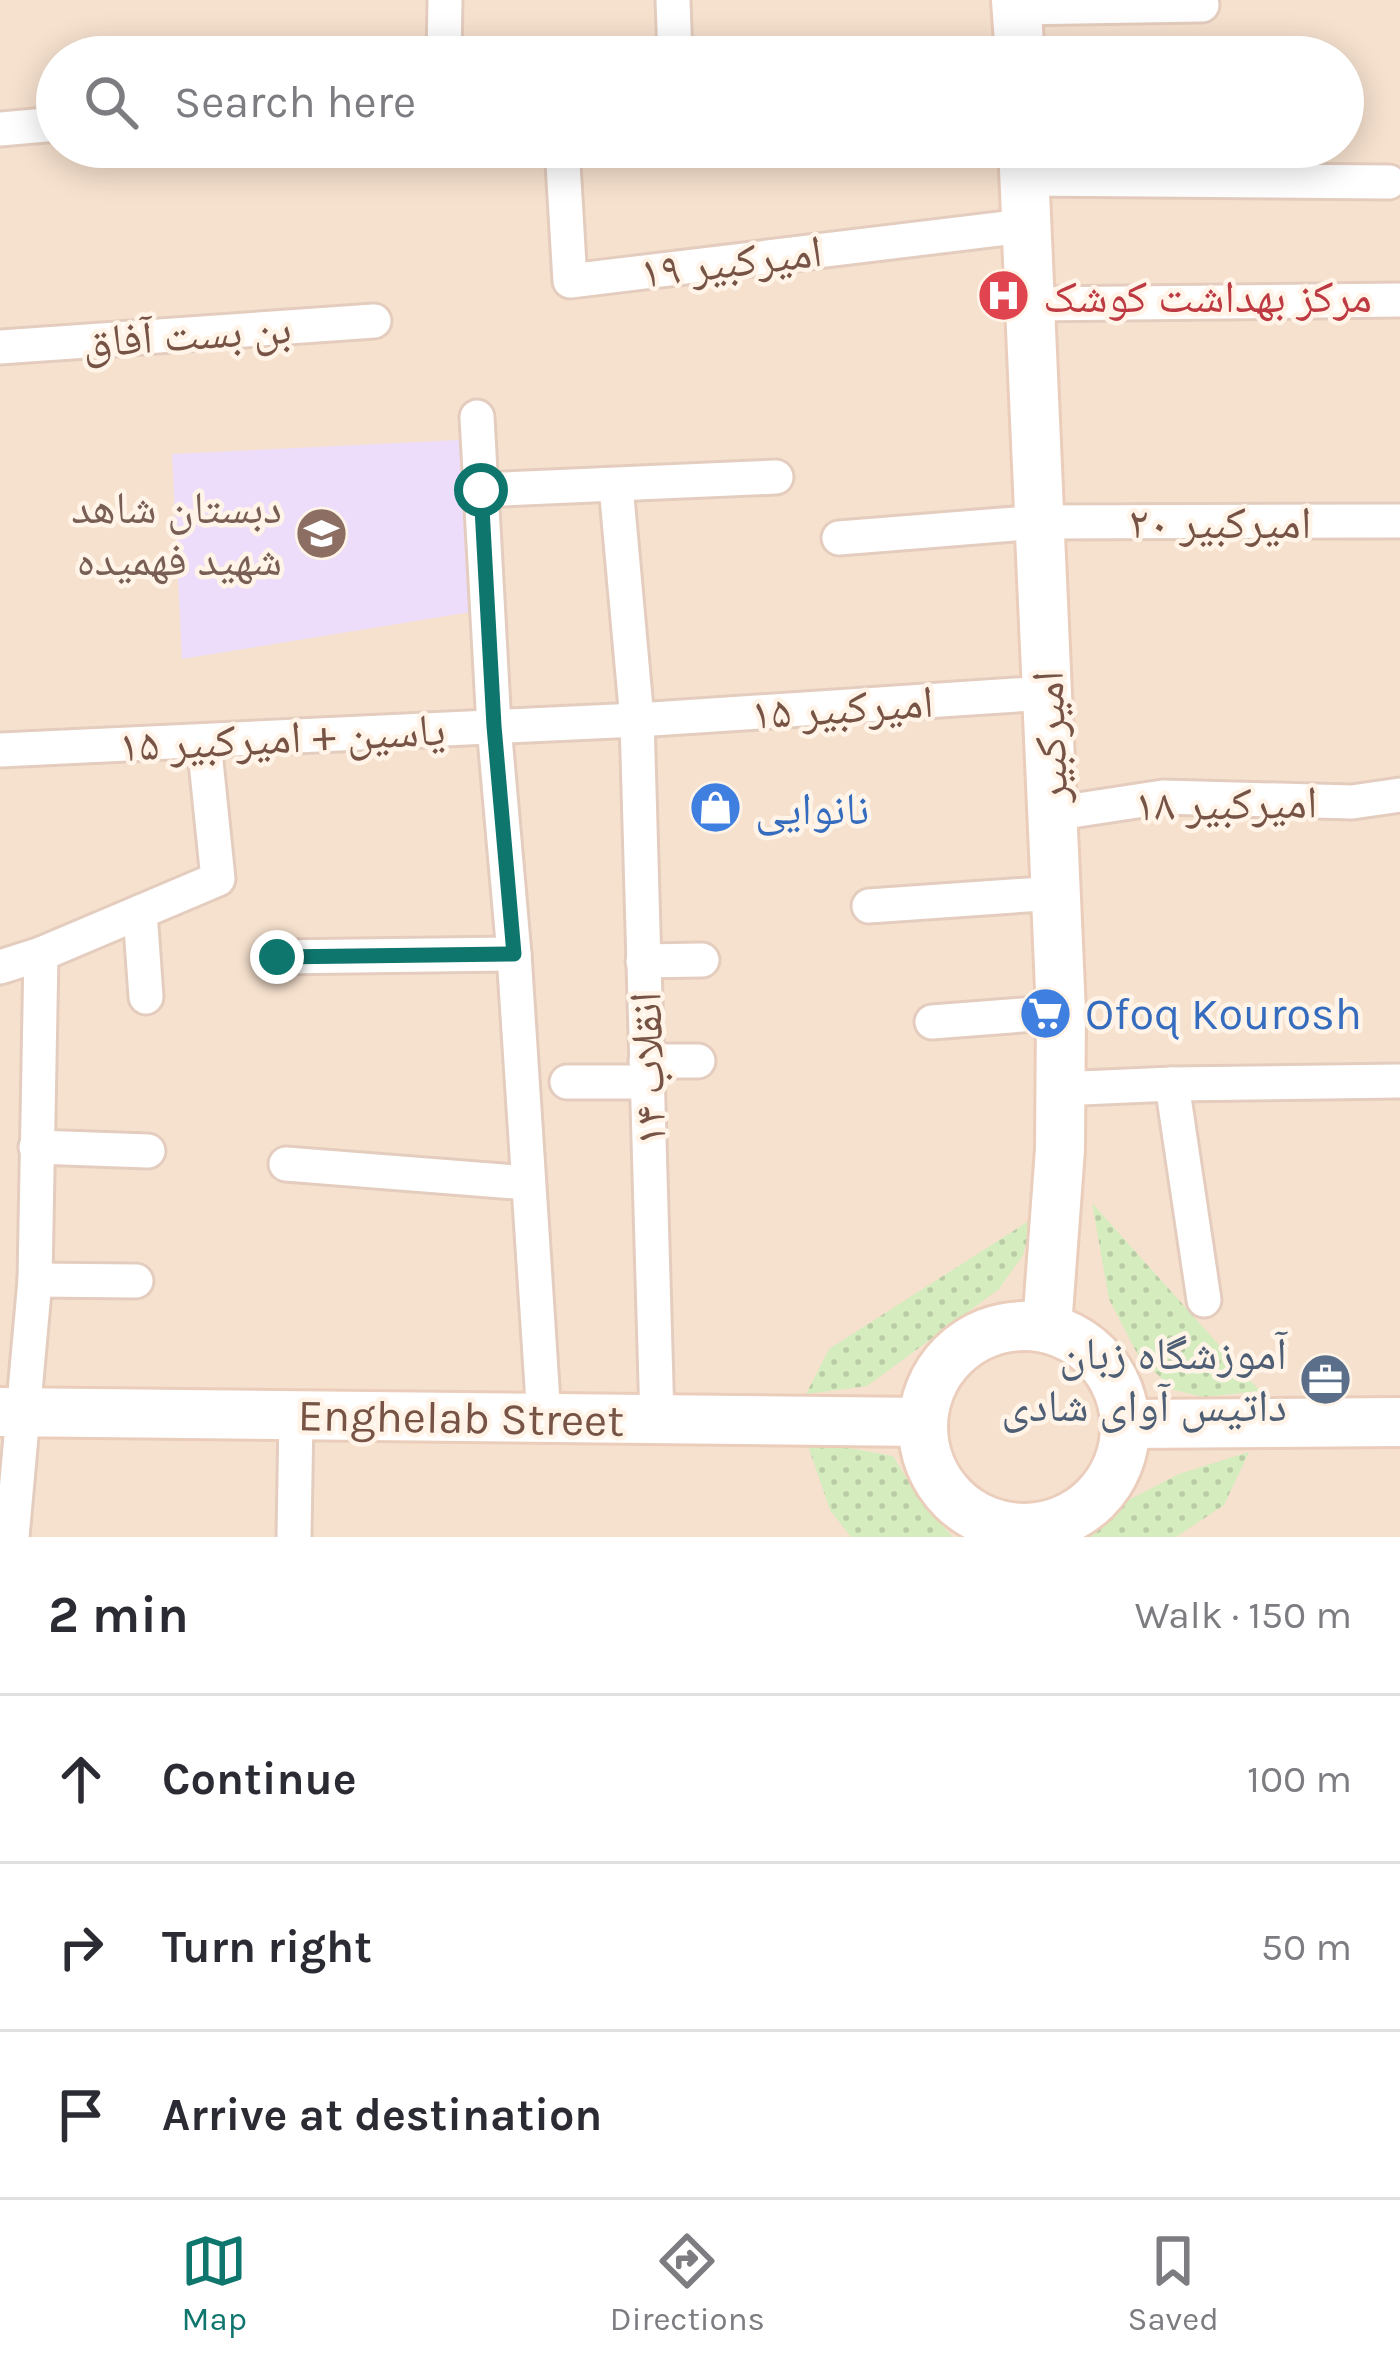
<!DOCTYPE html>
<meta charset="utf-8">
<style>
:root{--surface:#fff;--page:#f7f7f7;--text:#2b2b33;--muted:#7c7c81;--line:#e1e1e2;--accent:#0f766e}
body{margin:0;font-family:Karla,"Noto Naskh Arabic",sans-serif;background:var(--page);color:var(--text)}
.stop{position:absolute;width:36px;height:36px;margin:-27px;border:9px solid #0f766e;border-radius:50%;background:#fff}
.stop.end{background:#0f766e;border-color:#fff;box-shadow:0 3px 12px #0008}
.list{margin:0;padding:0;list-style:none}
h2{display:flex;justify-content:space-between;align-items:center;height:156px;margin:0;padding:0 48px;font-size:51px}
h2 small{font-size:39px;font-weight:400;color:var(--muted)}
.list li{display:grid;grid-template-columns:78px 1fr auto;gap:36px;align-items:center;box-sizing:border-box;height:168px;padding:0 48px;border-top:3px solid var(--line)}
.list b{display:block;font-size:45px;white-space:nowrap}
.list em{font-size:39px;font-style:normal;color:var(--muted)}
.icon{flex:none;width:66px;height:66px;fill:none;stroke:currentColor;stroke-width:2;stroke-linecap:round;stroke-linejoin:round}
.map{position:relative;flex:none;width:1400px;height:1537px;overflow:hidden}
.search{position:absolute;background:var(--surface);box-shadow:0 6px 30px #0003;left:36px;right:36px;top:36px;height:132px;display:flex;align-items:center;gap:30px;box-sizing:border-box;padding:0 42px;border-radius:66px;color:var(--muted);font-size:45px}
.sheet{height:660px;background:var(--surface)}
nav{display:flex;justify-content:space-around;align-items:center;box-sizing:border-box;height:168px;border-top:3px solid var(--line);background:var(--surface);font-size:33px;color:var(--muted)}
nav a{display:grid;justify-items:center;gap:6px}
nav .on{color:var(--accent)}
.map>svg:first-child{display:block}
</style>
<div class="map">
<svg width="1400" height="1537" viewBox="0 0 1400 1537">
<defs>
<pattern id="green-dots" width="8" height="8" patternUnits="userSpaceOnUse" patternTransform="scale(3)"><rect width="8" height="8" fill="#d4ecbe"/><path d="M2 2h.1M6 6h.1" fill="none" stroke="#b9cca5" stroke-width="1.8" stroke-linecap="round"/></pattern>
</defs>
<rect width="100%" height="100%" fill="#fef0e0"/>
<path fill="#f6e1ce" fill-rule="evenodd" d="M0,0H1400V1537H0ZM57,57H1343V147H57Z"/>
<path fill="#edddfa" d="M459,440L471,612L182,659L172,454Z"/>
<g fill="url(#green-dots)">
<path d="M1092,1203L1260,1391L1204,1397L1174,1390L1139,1357L1109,1299Z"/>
<path d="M1032,1219L1023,1255L999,1289L867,1386L806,1394L829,1349Z"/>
<path d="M806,1440L893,1456L921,1502L953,1537H851L830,1510Z"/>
<path d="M1249,1452L1224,1505L1176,1537H1057L1179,1474Z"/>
</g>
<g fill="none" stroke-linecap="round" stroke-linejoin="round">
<defs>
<g id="street">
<path d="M673,0L675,57"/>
<path d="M1017,8L1202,5"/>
<path d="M444,57L445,0"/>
<path d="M0,129L57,124"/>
<path d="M562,147L570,281L1024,226"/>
<path d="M1024,179L1389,182"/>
<path d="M1030,304L1400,300"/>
<path d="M0,347L374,321"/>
<path d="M477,417L494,726L514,954L544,1418"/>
<path d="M616,486L637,720L657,1419"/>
<path d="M481,490L776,477"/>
<path d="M839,538L1039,522L1400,521"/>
<path d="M0,750L637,720L1047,693"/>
<path d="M1052,814L1163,797L1352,802L1400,795"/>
<path d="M869,906L1056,893"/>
<path d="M140,912L146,997"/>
<path d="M277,957L514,954"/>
<path d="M643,961L702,960"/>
<path d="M0,967L41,954"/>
<path d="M932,1022L1061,1012"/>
<path d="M646,1061H698"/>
<path d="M567,1082H647"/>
<path d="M1172,1084L1400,1081"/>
<path d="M1059,1089L1172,1084L1204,1300"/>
<path d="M36,1147L148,1151"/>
<path d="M286,1164L527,1183"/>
<path d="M35,1280L136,1281"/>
<path d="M12,1537L35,1280L41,954L218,879L204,742"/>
<path d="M294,1537L296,1415"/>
</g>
<g id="secondary">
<path d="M1016,0L1020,57"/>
<path d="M1023,147L1061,1012L1060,1149L1047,1327"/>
<circle cx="1024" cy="1427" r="101"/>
<path d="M0,1412L921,1422"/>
<path d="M1127,1424L1400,1422"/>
</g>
</defs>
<use href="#street" stroke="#e4cdbe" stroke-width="39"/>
<use href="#secondary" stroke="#eacdbb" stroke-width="54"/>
<use href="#street" stroke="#fff" stroke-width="33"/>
<use href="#secondary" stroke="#fff" stroke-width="48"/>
</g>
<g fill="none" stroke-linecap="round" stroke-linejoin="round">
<path stroke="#0f766e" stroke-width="15" d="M277,957L514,954L494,726L481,490"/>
</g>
<defs>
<symbol id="hospital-disc" viewBox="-11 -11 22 22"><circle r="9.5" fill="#e0444e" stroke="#fff4e7"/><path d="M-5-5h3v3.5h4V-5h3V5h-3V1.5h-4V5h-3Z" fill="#fff"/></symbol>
<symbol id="school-disc" viewBox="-11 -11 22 22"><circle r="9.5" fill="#8d6e63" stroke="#fff4e7"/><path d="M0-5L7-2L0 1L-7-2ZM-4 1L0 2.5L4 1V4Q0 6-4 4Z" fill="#fff"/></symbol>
<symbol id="shop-disc" viewBox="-11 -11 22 22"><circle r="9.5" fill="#3f7fe0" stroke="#fff4e7"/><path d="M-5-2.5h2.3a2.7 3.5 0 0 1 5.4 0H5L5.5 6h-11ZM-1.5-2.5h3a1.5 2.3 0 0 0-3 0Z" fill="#fff"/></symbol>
<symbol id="supermarket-disc" viewBox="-11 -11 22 22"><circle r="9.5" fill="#3f7fe0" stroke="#fff4e7"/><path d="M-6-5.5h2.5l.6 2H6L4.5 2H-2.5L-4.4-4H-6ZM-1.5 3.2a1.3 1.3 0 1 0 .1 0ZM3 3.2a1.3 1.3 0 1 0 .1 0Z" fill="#fff"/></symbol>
<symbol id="office-disc" viewBox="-11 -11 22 22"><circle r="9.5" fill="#5c6f8a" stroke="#fff4e7"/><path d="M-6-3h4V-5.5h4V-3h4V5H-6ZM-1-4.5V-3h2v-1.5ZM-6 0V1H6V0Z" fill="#fff"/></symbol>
</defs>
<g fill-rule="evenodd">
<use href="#hospital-disc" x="974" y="266" width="59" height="59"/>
<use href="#school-disc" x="292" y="504" width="59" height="59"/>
<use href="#shop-disc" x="686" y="778" width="59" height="59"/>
<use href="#supermarket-disc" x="1016" y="984" width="59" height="59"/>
<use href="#office-disc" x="1296" y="1350" width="59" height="59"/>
</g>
<g text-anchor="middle" stroke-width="9" stroke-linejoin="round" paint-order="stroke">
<g font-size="45" fill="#765345" stroke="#fff4e7">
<text transform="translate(731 261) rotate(-7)" y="16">امیرکبیر ۱۹</text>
<text transform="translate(187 334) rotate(-4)" y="16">بن بست آفاق</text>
<text x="1220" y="538">امیرکبیر ۲۰</text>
<text transform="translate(842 707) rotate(-4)" y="16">امیرکبیر ۱۵</text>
<text transform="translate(282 737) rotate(-3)" y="16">یاسین + امیرکبیر ۱۵</text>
<text transform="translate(1049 737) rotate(-92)" y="16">امیرکبیر</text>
<text transform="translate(1226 803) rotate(-1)" y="16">امیرکبیر ۱۸</text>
<text transform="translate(647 1069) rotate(-92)" y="16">انقلاب ۱۴</text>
<text transform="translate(461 1417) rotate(1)" y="16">Enghelab Street</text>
</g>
<g font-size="45" fill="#be3a42" stroke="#fff4e7" text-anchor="start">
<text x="1043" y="312">مرکز بهداشت کوشک</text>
</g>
<g font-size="45" fill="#785e54" stroke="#fff4e7" text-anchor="end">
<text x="282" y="523">دبستان شاهد<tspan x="282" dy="52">شهید فهمیده</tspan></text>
</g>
<g font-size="45" fill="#366cbe" stroke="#fff4e7" text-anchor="start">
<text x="755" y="824">نانوایی</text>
<text x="1085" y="1029">Ofoq Kourosh</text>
</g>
<g font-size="45" fill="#4e5e75" stroke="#fff4e7" text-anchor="end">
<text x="1287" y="1369">آموزشگاه زبان<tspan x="1287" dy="52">داتیس آوای شادی</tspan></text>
</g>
</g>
</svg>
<div class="stop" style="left:481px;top:490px"></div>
<div class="stop end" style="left:277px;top:957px"></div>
<div class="search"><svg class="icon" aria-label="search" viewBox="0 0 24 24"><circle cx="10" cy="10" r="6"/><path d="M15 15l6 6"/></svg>Search here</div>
</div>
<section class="sheet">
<h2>2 min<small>Walk · 150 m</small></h2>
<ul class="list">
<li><svg class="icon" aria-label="ahead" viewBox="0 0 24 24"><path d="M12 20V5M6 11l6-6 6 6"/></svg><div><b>Continue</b></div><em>100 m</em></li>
<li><svg class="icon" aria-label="right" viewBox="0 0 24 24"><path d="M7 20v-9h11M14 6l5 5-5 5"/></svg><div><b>Turn right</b></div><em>50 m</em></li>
<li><svg class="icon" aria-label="arrive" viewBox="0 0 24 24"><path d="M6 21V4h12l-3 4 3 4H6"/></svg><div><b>Arrive at destination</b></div></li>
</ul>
</section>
<nav>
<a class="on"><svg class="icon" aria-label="map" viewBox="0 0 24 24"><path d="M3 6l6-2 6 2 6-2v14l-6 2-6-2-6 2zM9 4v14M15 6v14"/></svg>Map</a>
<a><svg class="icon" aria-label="directions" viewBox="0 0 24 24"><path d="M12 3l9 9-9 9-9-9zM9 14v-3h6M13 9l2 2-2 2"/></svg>Directions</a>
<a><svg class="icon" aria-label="saved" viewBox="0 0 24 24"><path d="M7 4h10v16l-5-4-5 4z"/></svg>Saved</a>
</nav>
